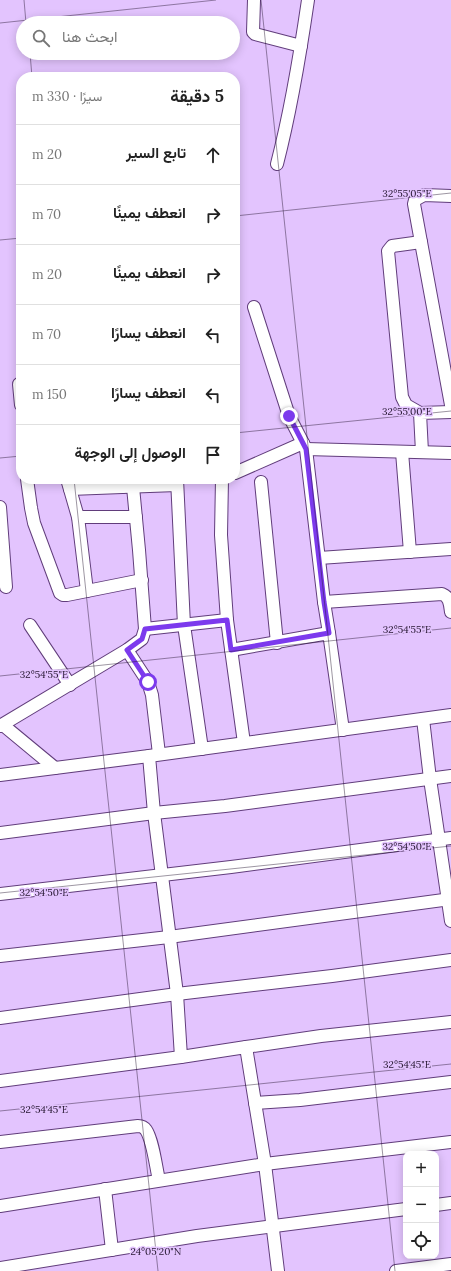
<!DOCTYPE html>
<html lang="ar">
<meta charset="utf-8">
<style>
:root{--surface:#fff;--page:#f6f6f6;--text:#222;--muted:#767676;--line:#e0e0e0}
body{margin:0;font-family:Lora,Vazirmatn,serif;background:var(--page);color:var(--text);direction:rtl}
.controls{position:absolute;right:12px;bottom:12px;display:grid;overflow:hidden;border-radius:8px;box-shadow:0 2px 10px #0003}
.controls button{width:36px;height:36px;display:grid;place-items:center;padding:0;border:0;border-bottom:1px solid var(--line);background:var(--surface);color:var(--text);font:20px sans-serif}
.stop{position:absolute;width:12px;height:12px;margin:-9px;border:3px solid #7c3aed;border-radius:50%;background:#fff}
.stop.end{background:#7c3aed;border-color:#fff;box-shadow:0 1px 4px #0008}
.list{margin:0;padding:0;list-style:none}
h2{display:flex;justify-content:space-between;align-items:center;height:52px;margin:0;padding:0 16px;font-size:17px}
h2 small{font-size:13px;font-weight:400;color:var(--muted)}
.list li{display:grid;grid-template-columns:26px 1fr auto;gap:12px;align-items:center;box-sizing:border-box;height:60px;padding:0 16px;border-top:1px solid var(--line)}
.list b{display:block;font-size:15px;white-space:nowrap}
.list em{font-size:13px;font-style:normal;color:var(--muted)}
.icon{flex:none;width:22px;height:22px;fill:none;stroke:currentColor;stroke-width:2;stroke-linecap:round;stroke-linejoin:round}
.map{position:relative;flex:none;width:451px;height:1271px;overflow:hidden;direction:ltr}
.search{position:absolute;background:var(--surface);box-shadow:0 2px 10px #0003;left:16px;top:16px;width:224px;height:44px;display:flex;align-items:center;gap:10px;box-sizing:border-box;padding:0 14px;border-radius:22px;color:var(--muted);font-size:15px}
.panel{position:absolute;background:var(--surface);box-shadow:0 2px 10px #0003;left:16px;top:72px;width:224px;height:412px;border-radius:16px;direction:rtl}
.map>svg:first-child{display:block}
</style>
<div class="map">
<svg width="451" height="1271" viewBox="0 0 451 1271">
<rect width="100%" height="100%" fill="#e3c4fe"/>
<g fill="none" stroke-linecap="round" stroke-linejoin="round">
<defs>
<g id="minor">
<path d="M254,0L253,32L255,34L301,46"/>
<path d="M277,164C291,110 300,55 308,0"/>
<path d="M451,196L424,195L415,200L414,204L451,405"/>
<path d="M254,307L289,416L306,449L324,602L329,633"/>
<path d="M19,384L21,405"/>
<path d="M420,413L406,405L402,397L388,251L392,246L421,242"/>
<path d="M306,449L451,453"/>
<path d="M402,452L410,552"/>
<path d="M422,452L420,413L451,412"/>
<path d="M235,473L303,443"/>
<path d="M27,479L31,508L34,523L60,593L63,595H67L142,580"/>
<path d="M67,479L78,517L87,591"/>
<path d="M122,479V487L177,485"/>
<path d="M177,479L184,625L202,749"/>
<path d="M222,479L221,535L227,620L244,743"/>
<path d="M261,482L277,643"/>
<path d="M70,489L122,487"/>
<path d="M0,507L6,587"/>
<path d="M78,517H136"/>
<path d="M319,558L451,549"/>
<path d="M324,602L442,594C450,597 450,605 451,612"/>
<path d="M30,625L70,685"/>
<path d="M145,629L227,620"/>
<path d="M127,650L148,682L152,695L159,754"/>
<path d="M231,650L329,633L343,730"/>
<path d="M423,719L430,779L451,921"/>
<path d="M3,725L55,768"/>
<path d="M0,726L127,650L142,639L145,629L139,550L133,487"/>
<path d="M0,775L149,756"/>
<path d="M0,833L154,813L225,806L451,776"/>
<path d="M0,894L231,867L451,838"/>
<path d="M0,956L169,937L451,899"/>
<path d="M0,1018L177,994L332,976L451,960"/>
<path d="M246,1047L321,1036L451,1022"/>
<path d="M0,1081L181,1057"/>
<path d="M255,1103L300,1100L451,1082"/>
<path d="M0,1142L138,1126C141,1126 144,1127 146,1130C153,1140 156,1168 159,1180"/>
<path d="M105,1189L112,1250"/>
<path d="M436,1205L451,1203"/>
<path d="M0,1206L265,1164L451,1142"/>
<path d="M0,1268L197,1236L406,1209"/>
<path d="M278,1271L265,1164L246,1047L181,1057L177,994L154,813L149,756L451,715"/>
<path d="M396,1271L451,1264"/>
</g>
</defs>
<use href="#minor" stroke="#613d7b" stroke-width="14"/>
<use href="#minor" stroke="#fff" stroke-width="12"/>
</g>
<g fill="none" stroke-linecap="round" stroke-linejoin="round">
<path stroke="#7c3aed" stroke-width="5" d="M148,682L127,650L142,639L145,629L227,620L231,650L329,633L324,602L306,449L289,416"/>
</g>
<path fill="none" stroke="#251630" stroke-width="1" stroke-opacity="0.45" d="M24,0L26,23M261,0L395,1271M0,23L216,0M30,53L32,77M235,216L451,193M0,240L21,238M235,433L451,411M0,458L21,456M74,479L158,1271M0,676L451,628M0,893L451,846M0,1111L451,1064"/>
<g font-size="10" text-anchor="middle" fill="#251630" stroke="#e3c4fe" stroke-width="3" stroke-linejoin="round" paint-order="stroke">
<text x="407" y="197">32°55'05"E</text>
<text x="407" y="415">32°55'00"E</text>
<text x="407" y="633">32°54'55"E</text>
<text x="44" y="678">32°54'55"E</text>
<text x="407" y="850">32°54'50"E</text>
<text x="44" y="896">32°54'50"E</text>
<text x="407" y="1068">32°54'45"E</text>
<text x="44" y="1113">32°54'45"E</text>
<text x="156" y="1255">24°05'20"N</text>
</g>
</svg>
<div class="controls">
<button>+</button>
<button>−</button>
<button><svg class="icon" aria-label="locate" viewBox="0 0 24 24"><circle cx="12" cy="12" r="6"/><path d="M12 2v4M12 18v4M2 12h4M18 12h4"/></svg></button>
</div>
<div class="stop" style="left:148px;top:682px"></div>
<div class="stop end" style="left:289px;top:416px"></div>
<div class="search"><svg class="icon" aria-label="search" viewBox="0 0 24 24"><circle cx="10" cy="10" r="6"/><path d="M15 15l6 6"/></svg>ابحث هنا</div>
<section class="panel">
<h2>5 دقيقة<small>سيرًا · 330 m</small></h2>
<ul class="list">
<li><svg class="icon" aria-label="ahead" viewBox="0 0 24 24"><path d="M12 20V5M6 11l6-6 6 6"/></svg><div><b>تابع السير</b></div><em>20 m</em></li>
<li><svg class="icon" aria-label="right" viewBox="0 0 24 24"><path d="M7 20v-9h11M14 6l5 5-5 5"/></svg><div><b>انعطف يمينًا</b></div><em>70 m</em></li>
<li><svg class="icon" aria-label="right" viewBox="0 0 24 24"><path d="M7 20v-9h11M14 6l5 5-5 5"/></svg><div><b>انعطف يمينًا</b></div><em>20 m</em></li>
<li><svg class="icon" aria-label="left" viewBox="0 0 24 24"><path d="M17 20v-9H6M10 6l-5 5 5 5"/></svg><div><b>انعطف يسارًا</b></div><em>70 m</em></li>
<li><svg class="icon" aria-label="left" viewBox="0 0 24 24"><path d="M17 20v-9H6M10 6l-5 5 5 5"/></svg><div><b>انعطف يسارًا</b></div><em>150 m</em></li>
<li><svg class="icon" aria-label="arrive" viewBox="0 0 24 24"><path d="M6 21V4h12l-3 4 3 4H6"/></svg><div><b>الوصول إلى الوجهة</b></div></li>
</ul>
</section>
</div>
